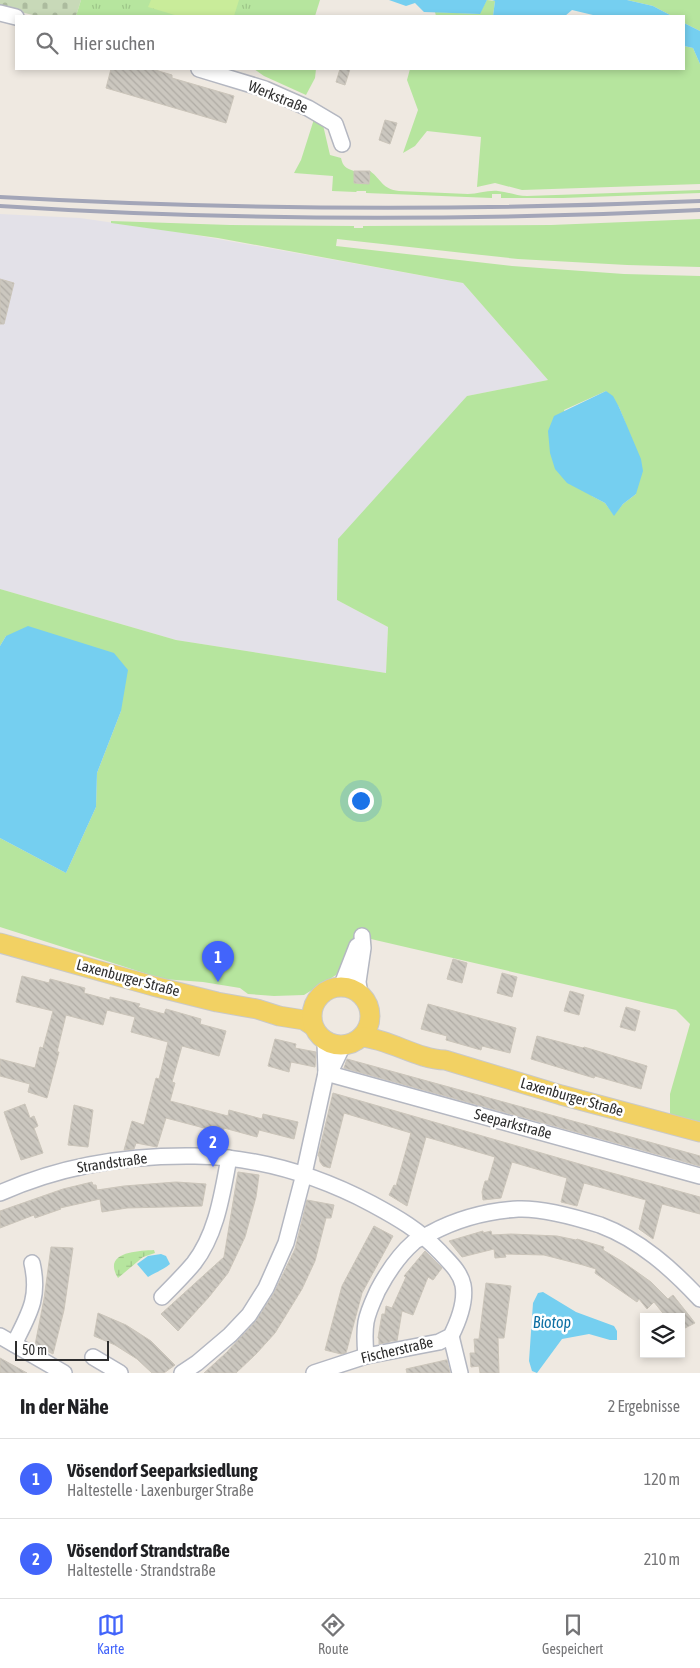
<!DOCTYPE html>
<html lang="de">
<meta charset="utf-8">
<style>
:root{--surface:#fff;--page:#f6f6f6;--text:#202124;--muted:#757577;--line:#e0e0e0;--accent:#4264fb}
body{margin:0;font-family:"Asap Condensed",sans-serif;background:var(--page);color:var(--text)}
.controls{position:absolute;right:15px;bottom:15px;display:grid;overflow:hidden;border-radius:0px;box-shadow:0 2px 8px #0003}
.controls button{width:45px;height:45px;display:grid;place-items:center;padding:0;border:0;border-bottom:1px solid var(--line);background:var(--surface);color:var(--text);font:25px sans-serif}
.scale{position:absolute;left:15px;bottom:12px;width:94px;box-sizing:border-box;padding-left:5px;border:2px solid #2e2e2e;border-top:0;font-size:14px;line-height:18px;white-space:nowrap;color:#2e2e2e;-webkit-text-stroke:4px #fff;paint-order:stroke}
.you{position:absolute;left:360px;top:800px;width:18px;height:18px;margin:-12px;border:4px solid #fff;border-radius:50%;background:#1a73e8;box-shadow:0 0 0 8px #1a73e833}
.badge{display:grid;place-items:center;width:32px;height:32px;border-radius:50%;background:var(--accent);color:#fff;font-size:16px;font-weight:700}
.pin{position:absolute;translate:-50% -41px;filter:drop-shadow(0 1px 2px #0008)}
.pin::after{content:'';position:absolute;top:26px;width:18px;height:15px;background:inherit;clip-path:polygon(0 0,100% 0,50% 100%)}
.list{margin:0;padding:0;list-style:none}
h2{display:flex;justify-content:space-between;align-items:center;height:65px;margin:0;padding:0 20px;font-size:21px}
h2 small{font-size:16px;font-weight:400;color:var(--muted)}
.list li{display:grid;grid-template-columns:32px 1fr auto;gap:15px;align-items:center;box-sizing:border-box;height:80px;padding:0 20px;border-top:1px solid var(--line)}
.list b{display:block;font-size:19px;white-space:nowrap}
.list p{margin:0;font-size:16px;white-space:nowrap;color:var(--muted)}
.list em{font-size:16px;font-style:normal;color:var(--muted)}
.icon{flex:none;width:28px;height:28px;fill:none;stroke:currentColor;stroke-width:2;stroke-linecap:round;stroke-linejoin:round}
.map{position:relative;flex:none;width:700px;height:1373px;overflow:hidden}
.search{position:absolute;background:var(--surface);box-shadow:0 2px 8px #0003;left:15px;right:15px;top:15px;height:55px;display:flex;align-items:center;gap:12px;box-sizing:border-box;padding:0 18px;border-radius:0px;color:var(--muted);font-size:19px}
.sheet{height:225px;background:var(--surface)}
nav{display:flex;justify-content:space-around;align-items:center;box-sizing:border-box;height:70px;border-top:1px solid var(--line);background:var(--surface);font-size:14px;color:var(--muted)}
nav a{display:grid;justify-items:center;gap:2px}
nav .on{color:var(--accent)}
.map>svg:first-child{display:block}
</style>
<div class="map">
<svg width="700" height="1373" viewBox="0 0 700 1373">
<defs>
<pattern id="wetland-marsh" width="20" height="14" patternUnits="userSpaceOnUse" patternTransform="scale(1.25)"><rect width="20" height="14" fill="#b6e59e"/><path d="M1 5h8M5 5V1M11 12h8M15 12V8" fill="none" stroke="#9dc588"/></pattern>
<pattern id="cemetery-stones" width="16" height="16" patternUnits="userSpaceOnUse" patternTransform="scale(1.25)"><rect width="16" height="16" fill="#c8d9b8"/><path d="M2 7V4a2 2 0 0 1 4 0v3zM10 15v-3a2 2 0 0 1 4 0v3z" fill="#acbb9e"/></pattern>
<pattern id="park-tufts" width="24" height="20" patternUnits="userSpaceOnUse" patternTransform="scale(1.25)"><rect width="24" height="20" fill="#b6e59e"/><path d="M3 7l-1-3M5 7V3M7 7l1-3M15 17l-1-3M17 17v-4M19 17l1-3" fill="none" stroke="#9dc588"/></pattern>
<pattern id="building-back-hatch" width="6" height="6" patternUnits="userSpaceOnUse" patternTransform="scale(1.25)"><rect width="6" height="6" fill="#cbc7bf"/><path d="M-1 5l2 2M0 0l6 6M5-1l2 2" fill="none" stroke="#afaba4"/></pattern>
</defs>
<rect width="100%" height="100%" fill="#efe9e1"/>
<path fill="#e3e1e8" d="M0,214L80,218L184,233L463,283L548,380L467,396L337,600L388,627L386,673L176,640L0,589Z"/>
<g fill="#b6e59e" fill-rule="evenodd">
<path d="M256,0H320L315,16H251Z"/>
<path d="M487,0L495,1L493,16H436L435,12L479,14Z"/>
<path d="M627,0H700V31L684,23V16H672L653,6Z"/>
<path d="M684,46L693,48L700,64V184L522,190L495,183L477,187L481,137L427,131L415,146L403,153L418,110L407,80L410,69H684Z"/>
<path d="M254,69H316L315,78L306,95L264,76Z"/>
<path d="M315,116L323,125L330,155L341,158C343,167 346,168 354,171V183L369,184L370,171C382,180 382,189 399,191L468,194C478,194 488,190 498,191C508,192 517,196 527,196L700,190V193L563,198H501V194H492V198L366,193V191H357L356,192L332,191L333,176L294,173L301,160Z"/>
<path d="M700,219V267L627,265L518,259L337,239L336,246L512,266L624,274L700,276V1124L670,1117V1094L690,1024L676,1010L358,936L336,975L304,995L274,996L248,994L240,988L203,982L163,979L0,927V838L66,873L96,807L97,773L121,711L6,636L0,646V589L176,640L386,673L388,627L337,600L338,539L467,396L548,380L463,283L218,238L111,223V221L230,225L354,226V228H363V226L551,225ZM606,391L619,407L625,422L636,494L623,504L614,515L605,503L592,496L564,410Z"/>
</g>
<path fill="url(#wetland-marsh)" d="M154,1250L155,1253L143,1257L118,1278C102,1252 137,1251 154,1250Z"/>
<path fill="url(#cemetery-stones)" d="M0,0H81L76,16H37L0,7Z"/>
<path fill="url(#park-tufts)" d="M81,0H264L260,16H76Z"/>
<path fill="#c9ec9a" d="M151,0H239L234,16H178L148,7Z"/>
<g fill="#75cff0">
<path d="M389,0H487L480,14L424,12L415,3L406,6Z"/>
<path d="M492,0H627L653,6L672,16H597L572,10L565,16H493L495,1Z"/>
<path d="M684,23L700,31V64L693,48L684,46Z"/>
<path d="M606,391L613,396L619,407L641,459L643,471L636,494L623,504L614,516L605,503L567,483L555,469L550,453L548,431L554,416Z"/>
<path d="M28,626L114,653L128,670L121,711L97,773L96,807L66,873L0,838V646L6,636Z"/>
<path d="M161,1254L166,1256L170,1264C163,1270 156,1272 148,1277L137,1264L148,1256Z"/>
<path d="M543,1292L576,1312L614,1326L617,1331V1340H610L589,1334L562,1339L537,1373L532,1371L529,1361L533,1303L538,1293Z"/>
</g>
<g fill="url(#building-back-hatch)" stroke="#cbc5ba">
<path d="M111,69H152L172,75V78L234,96L226,123L106,88Z"/>
<path d="M340,69H350L345,85L336,82Z"/>
<path d="M385,120L397,123L390,144L379,140Z"/>
<path d="M354,171H370L369,184L354,183Z"/>
<path d="M0,279L14,283L4,324H0Z"/>
<path d="M453,959L467,963L462,983L447,979Z"/>
<path d="M502,973L517,977L512,997L497,993Z"/>
<path d="M22,976L49,983L50,979L85,988L84,993L110,1000V997L140,1004L138,1007L164,1014L166,1009L201,1019L200,1024L226,1031L219,1056L182,1046L172,1082L175,1083L170,1101L228,1116L229,1110L262,1119L263,1114L298,1122L294,1139L259,1130L257,1137L224,1128L223,1133L166,1118L157,1147L136,1143L134,1149L124,1150L132,1121L144,1125L156,1078L159,1079L168,1042L131,1032L135,1017L107,1010L103,1025L66,1015L57,1052H59L47,1098L28,1092L30,1084L0,1076V1059L35,1068L40,1047L43,1048L53,1011L16,1002Z"/>
<path d="M570,991L584,995L579,1015L564,1011Z"/>
<path d="M428,1004L516,1028L510,1053L482,1046L481,1050L446,1040L447,1036L421,1029Z"/>
<path d="M626,1007L640,1011L635,1031L620,1027Z"/>
<path d="M537,1036L583,1048L584,1047L647,1066L641,1089L595,1076L594,1078L531,1059Z"/>
<path d="M275,1039L296,1044L295,1048L316,1052L315,1067L291,1062L289,1072L268,1066Z"/>
<path d="M347,1059L700,1156V1166L344,1068Z"/>
<path d="M333,1093L590,1167L700,1197V1214L662,1204L653,1239L639,1229L646,1200L584,1183L577,1206L561,1202L567,1178L512,1162L501,1198L483,1200L482,1192L485,1181H488L495,1157L426,1137L407,1206L389,1195L394,1185L396,1186L411,1133L344,1113L330,1168L323,1166L320,1162L319,1156H318Z"/>
<path d="M25,1104L30,1118L34,1116L38,1126L34,1128L43,1153L21,1160L4,1112Z"/>
<path d="M74,1105L93,1110L88,1147L68,1145Z"/>
<path d="M238,1172L259,1175L256,1197L245,1237L228,1273L209,1297L178,1331L161,1314L224,1257Z"/>
<path d="M92,1182L93,1185H96L97,1190L124,1186L176,1182L206,1184L202,1206L127,1208L102,1212L100,1199L60,1208L61,1209L35,1218L34,1215L0,1228V1211L63,1189Z"/>
<path d="M307,1200L334,1205L331,1218H326L315,1261L302,1289L275,1333L256,1354L236,1373H204L226,1353L256,1321L274,1293L295,1249Z"/>
<path d="M374,1226L393,1236L362,1293L346,1353L341,1354L325,1350L342,1286Z"/>
<path d="M483,1231V1233L491,1231L492,1235L511,1234L557,1236L576,1240L577,1239L604,1247L603,1250L623,1262L651,1282L668,1299L673,1295L695,1323L681,1330V1317H666L654,1302L647,1309L639,1299L637,1302L595,1273L596,1269L583,1265L544,1255L505,1254L506,1257L495,1258L494,1249L462,1257L449,1241Z"/>
<path d="M51,1247L73,1248L64,1310L53,1354L35,1345L44,1299Z"/>
<path d="M425,1251L442,1268L433,1280L428,1277L413,1315L402,1311L397,1341H390V1342L379,1344V1339L378,1338L382,1314H385L386,1306L392,1308L406,1277L404,1276Z"/>
<path d="M486,1283L511,1286L504,1338H498L499,1373H480L479,1366L471,1367L470,1353H475L474,1339H479Z"/>
<path d="M98,1313L126,1325L151,1341L175,1365L164,1373H152L137,1359L115,1345L94,1336Z"/>
<path d="M0,1358L27,1373H0Z"/>
<path d="M446,1360H447L450,1373H407L406,1369Z"/>
</g>
<g fill="none" stroke-linecap="round" stroke-linejoin="round">
<defs>
<g id="minor">
<path d="M0,13L16,17"/>
<path d="M199,69L265,89L308,108L335,124L342,144"/>
<path d="M341,987L357,946"/>
<path d="M360,994L358,982L363,948L362,936"/>
<path d="M326,1073L700,1176"/>
<path d="M326,1073L333,1066L343,1045"/>
<path d="M0,1193C62,1165 127,1155 195,1156C257,1157 317,1175 372,1204C398,1218 419,1230 440,1252C449,1262 460,1271 463,1285C466,1301 458,1322 451,1336L439,1342L366,1356L314,1373"/>
<path d="M162,1297C173,1286 184,1275 194,1263C217,1233 222,1194 229,1158"/>
<path d="M0,1336L64,1373"/>
<path d="M451,1336L460,1373"/>
<path d="M14,1344C29,1314 40,1298 32,1263"/>
<path d="M366,1356C365,1345 364,1334 366,1322C368,1311 373,1301 378,1290C387,1273 399,1255 414,1242C419,1238 426,1236 431,1233C459,1218 486,1211 518,1209C541,1208 578,1218 600,1225C640,1240 672,1269 700,1299"/>
<path d="M93,1357L120,1373"/>
<path d="M182,1373L197,1363L230,1335L249,1315L266,1288L286,1243L304,1174L326,1073L325,1041"/>
</g>
<g id="major">
<path d="M0,943L153,986L217,1002L257,1009L279,1016L304,1020L313,1026"/>
<circle cx="341" cy="1016" r="29"/>
<path d="M361,1037C390,1039 416,1059 445,1060L561,1095L700,1132"/>
</g>
</defs>
<use href="#minor" stroke="#b4b7c1" stroke-width="18"/>
<use href="#major" stroke="#c9c9c9" stroke-width="21"/>
<use href="#minor" stroke="#fff" stroke-width="15"/>
<use href="#major" stroke="#f2d163" stroke-width="19"/>
<g stroke="#a3a6b8" stroke-width="4">
<path d="M0,197C233,210 467,211 700,201"/>
<path d="M0,206C233,221 467,221 700,210"/>
</g>
</g>
<g text-anchor="middle" stroke-width="5" stroke-linejoin="round" paint-order="stroke">
<g font-size="15" fill="#2e2e2e" stroke="#fff">
<text transform="translate(278 97) rotate(22)" y="5">Werkstraße</text>
<text transform="translate(128 978) rotate(15)" y="5">Laxenburger Straße</text>
<text transform="translate(572 1097) rotate(16)" y="5">Laxenburger Straße</text>
<text transform="translate(513 1124) rotate(15)" y="5">Seeparkstraße</text>
<text transform="translate(112 1163) rotate(-8)" y="5">Strandstraße</text>
<text transform="translate(397 1350) rotate(-13)" y="5">Fischerstraße</text>
</g>
<g font-size="16" font-style="italic" fill="#0d6fa3" stroke="#fff">
<text x="552" y="1328">Biotop</text>
</g>
</g>
</svg>
<div class="controls">
<button><svg class="icon" aria-label="layers" viewBox="0 0 24 24"><path d="M12 4l9 5-9 5-9-5zM3 14l9 5 9-5"/></svg></button>
</div>
<div class="scale">50 m</div>
<div class="you"></div>
<div class="pin badge" style="left:218px;top:982px">1</div>
<div class="pin badge" style="left:213px;top:1167px">2</div>
<div class="search"><svg class="icon" aria-label="search" viewBox="0 0 24 24"><circle cx="10" cy="10" r="6"/><path d="M15 15l6 6"/></svg>Hier suchen</div>
</div>
<section class="sheet">
<h2>In der Nähe<small>2 Ergebnisse</small></h2>
<ul class="list">
<li><span class="badge">1</span><div><b>Vösendorf Seeparksiedlung</b><p>Haltestelle · Laxenburger Straße</p></div><em>120 m</em></li>
<li><span class="badge">2</span><div><b>Vösendorf Strandstraße</b><p>Haltestelle · Strandstraße</p></div><em>210 m</em></li>
</ul>
</section>
<nav>
<a class="on"><svg class="icon" aria-label="map" viewBox="0 0 24 24"><path d="M3 6l6-2 6 2 6-2v14l-6 2-6-2-6 2zM9 4v14M15 6v14"/></svg>Karte</a>
<a><svg class="icon" aria-label="directions" viewBox="0 0 24 24"><path d="M12 3l9 9-9 9-9-9zM9 14v-3h6M13 9l2 2-2 2"/></svg>Route</a>
<a><svg class="icon" aria-label="saved" viewBox="0 0 24 24"><path d="M7 4h10v16l-5-4-5 4z"/></svg>Gespeichert</a>
</nav>
